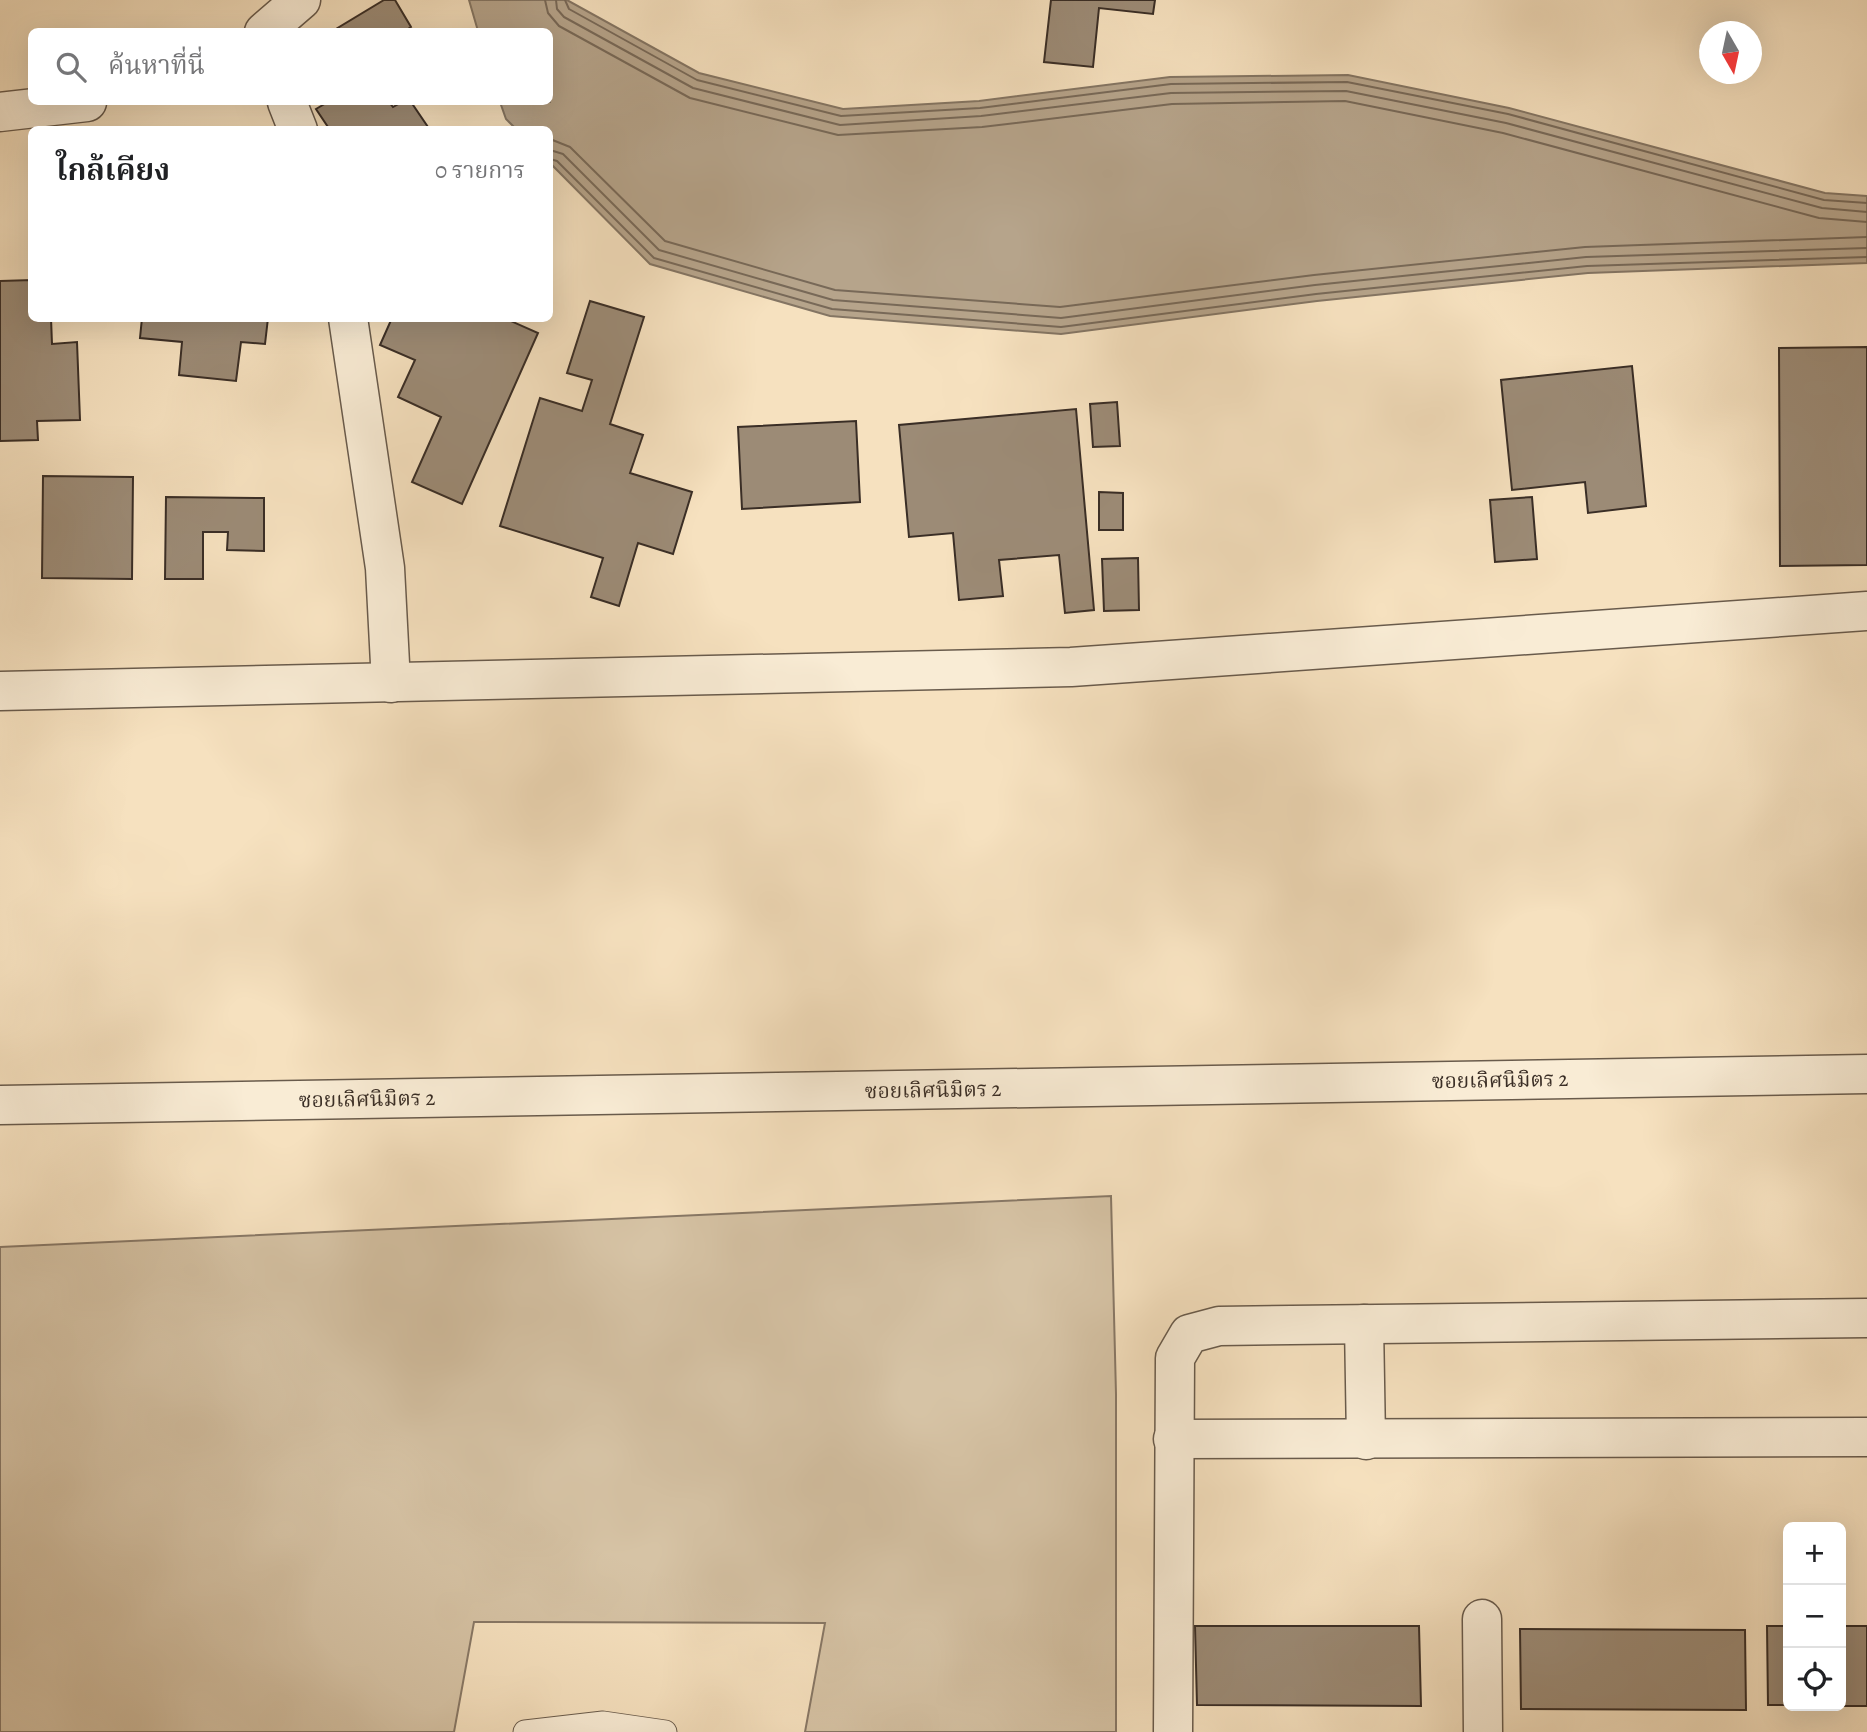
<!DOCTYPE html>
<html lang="th">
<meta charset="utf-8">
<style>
:root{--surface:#fff;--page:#f2f2f2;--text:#202124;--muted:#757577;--line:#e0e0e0}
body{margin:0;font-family:Alegreya,"Noto Serif Thai",serif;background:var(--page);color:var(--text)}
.controls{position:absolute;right:21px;bottom:21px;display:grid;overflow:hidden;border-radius:10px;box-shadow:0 7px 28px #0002}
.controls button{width:63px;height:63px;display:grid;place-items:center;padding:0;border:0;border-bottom:2px solid var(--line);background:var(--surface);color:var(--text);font:35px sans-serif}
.compass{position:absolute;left:1699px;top:21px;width:63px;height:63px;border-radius:50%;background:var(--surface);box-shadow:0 7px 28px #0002;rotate:171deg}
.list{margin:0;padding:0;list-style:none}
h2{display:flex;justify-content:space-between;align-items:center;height:91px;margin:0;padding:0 28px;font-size:30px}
h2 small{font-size:23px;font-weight:400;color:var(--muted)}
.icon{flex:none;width:38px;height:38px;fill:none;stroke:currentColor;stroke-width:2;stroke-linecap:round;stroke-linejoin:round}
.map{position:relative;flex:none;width:1867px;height:1732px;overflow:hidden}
.search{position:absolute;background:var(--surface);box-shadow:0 7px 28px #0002;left:28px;top:28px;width:525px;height:77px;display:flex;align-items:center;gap:18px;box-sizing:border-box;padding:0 24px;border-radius:10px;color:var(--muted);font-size:26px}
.panel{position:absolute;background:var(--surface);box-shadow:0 7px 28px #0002;left:28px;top:126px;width:525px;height:196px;border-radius:10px}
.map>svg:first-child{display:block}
</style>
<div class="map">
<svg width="1867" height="1732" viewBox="0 0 1867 1732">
<rect width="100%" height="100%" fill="#f6e1bf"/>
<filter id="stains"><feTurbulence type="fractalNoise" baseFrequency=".00286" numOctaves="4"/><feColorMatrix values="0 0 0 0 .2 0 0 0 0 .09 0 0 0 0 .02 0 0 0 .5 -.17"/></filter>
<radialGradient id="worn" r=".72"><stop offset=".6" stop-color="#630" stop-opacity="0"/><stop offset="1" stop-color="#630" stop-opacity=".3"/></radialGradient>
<path fill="#d6c3a5" stroke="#887866" stroke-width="2" d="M1111,1196L1116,1394V1732H805L825,1623L474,1622L454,1732H0V1247Z"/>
<path fill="#b6a48b" stroke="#847563" stroke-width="2" d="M469,0H567L699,73L843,109L979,101L1170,77L1348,75L1509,108L1825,193L1867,196V263L1588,273L1317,301L1061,334L830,316L650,264L550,163V130L516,129L506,119L500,102H550V32L478,31Z"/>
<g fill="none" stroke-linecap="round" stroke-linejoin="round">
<g stroke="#786958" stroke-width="2">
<path d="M545,0L548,13L559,26L690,98L838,135L982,127L1172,104L1345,101L1503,133L1819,218L1867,222"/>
<path d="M556,0L557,9L564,17L693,88L840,125L981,116L1171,93L1346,91L1506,123L1822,208L1867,212"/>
<path d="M565,0L569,9L697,80L841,116L980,108L1171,84L1347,82L1508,114L1824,200L1867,203"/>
<path d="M550,139L570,147L665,241L835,290L1060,307L1314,275L1585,247L1867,237"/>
<path d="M550,150L563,154L659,250L833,300L1061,318L1315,285L1586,257L1867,248"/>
<path d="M550,159L557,161L654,258L832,309L1061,327L1316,294L1587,266L1867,257"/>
</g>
</g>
<g fill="#9c8b76" stroke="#3a2e26" stroke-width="2">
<path d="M384,0H395L411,27L403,32H331Z"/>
<path d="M1051,0H1155L1153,14L1099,8L1093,67L1044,62Z"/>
<path d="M328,102H389L393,107L402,102H411L430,130H330L316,109Z"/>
<path d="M32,280V318H51L52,344L77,342L80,420L37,421L38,440L0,441V281Z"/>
<path d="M590,301L644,317L610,424L643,435L630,473L692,492L673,554L638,543L619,606L591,597L603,558L500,526L540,398L582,411L592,380L567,373Z"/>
<path d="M142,318H268L265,344L241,342L236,381L179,375L182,342L140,338Z"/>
<path d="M392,318H504L538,333L462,504L412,482L441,417L398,397L415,360L380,345Z"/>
<path d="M1867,347V565L1780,566L1779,348Z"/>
<path d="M1632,366L1646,506L1588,513L1585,482L1512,490L1501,380Z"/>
<path d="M1117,402L1120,446L1093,447L1090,404Z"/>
<path d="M1076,409L1094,610L1065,613L1059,555L999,560L1003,596L959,600L953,533L909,537L899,425Z"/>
<path d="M856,421L860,502L742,509L738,427Z"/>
<path d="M43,476L133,477L132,579L42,578Z"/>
<path d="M1099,492L1123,493V530H1099Z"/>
<path d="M166,497L264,498V551L227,550L228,532H203V579H165Z"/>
<path d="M1532,497L1537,559L1495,562L1490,500Z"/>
<path d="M1138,558L1139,610L1104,611L1102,559Z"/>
<path d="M1195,1626H1419L1421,1706L1197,1705Z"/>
<path d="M1767,1626H1788V1705H1768Z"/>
<path d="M1841,1626H1867V1706H1821H1841Z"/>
<path d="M1520,1629L1745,1630L1746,1710L1521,1709Z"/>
</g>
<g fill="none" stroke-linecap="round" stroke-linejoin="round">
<defs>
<path id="service" d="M525,1732L603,1723L665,1732"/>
<g id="minor">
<path d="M264,32L301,0"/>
<path d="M287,102L298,130"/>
<path d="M0,112L87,102"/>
<path d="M348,318L385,568L391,683"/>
<path d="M0,691L1071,667L1867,611"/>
<path d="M0,1105L1867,1074"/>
<path d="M1364,1324L1366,1440"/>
<path d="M1173,1439L1867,1437"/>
<path d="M1482,1619L1483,1732"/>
<path d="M1173,1732L1175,1358L1189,1334L1219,1326L1867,1318"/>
</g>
</defs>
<use href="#service" stroke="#695b4c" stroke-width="25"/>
<use href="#minor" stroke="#695b4c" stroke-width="41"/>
<use href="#service" stroke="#f9ecd5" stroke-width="23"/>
<use href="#minor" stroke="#f9ecd5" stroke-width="38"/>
</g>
<g text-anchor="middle" stroke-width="6" stroke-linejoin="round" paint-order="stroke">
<g font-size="21" fill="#3a2e26" stroke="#f9ecd5">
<text transform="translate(1500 1080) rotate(-1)" y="7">ซอยเลิศนิมิตร 2</text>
<text transform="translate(933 1090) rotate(-1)" y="7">ซอยเลิศนิมิตร 2</text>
<text transform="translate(367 1099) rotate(-1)" y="7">ซอยเลิศนิมิตร 2</text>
</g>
</g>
<rect width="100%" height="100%" filter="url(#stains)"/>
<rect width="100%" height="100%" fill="url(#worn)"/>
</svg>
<div class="controls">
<button>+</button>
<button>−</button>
<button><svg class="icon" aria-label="locate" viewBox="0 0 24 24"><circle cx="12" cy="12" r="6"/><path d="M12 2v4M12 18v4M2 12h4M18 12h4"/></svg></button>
</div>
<svg class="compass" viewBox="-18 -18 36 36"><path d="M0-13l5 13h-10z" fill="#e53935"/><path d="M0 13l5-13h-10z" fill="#757577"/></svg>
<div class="search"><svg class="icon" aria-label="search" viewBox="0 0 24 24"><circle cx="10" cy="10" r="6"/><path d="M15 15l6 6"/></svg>ค้นหาที่นี่</div>
<section class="panel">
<h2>ใกล้เคียง<small>0 รายการ</small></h2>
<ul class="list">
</ul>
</section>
</div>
